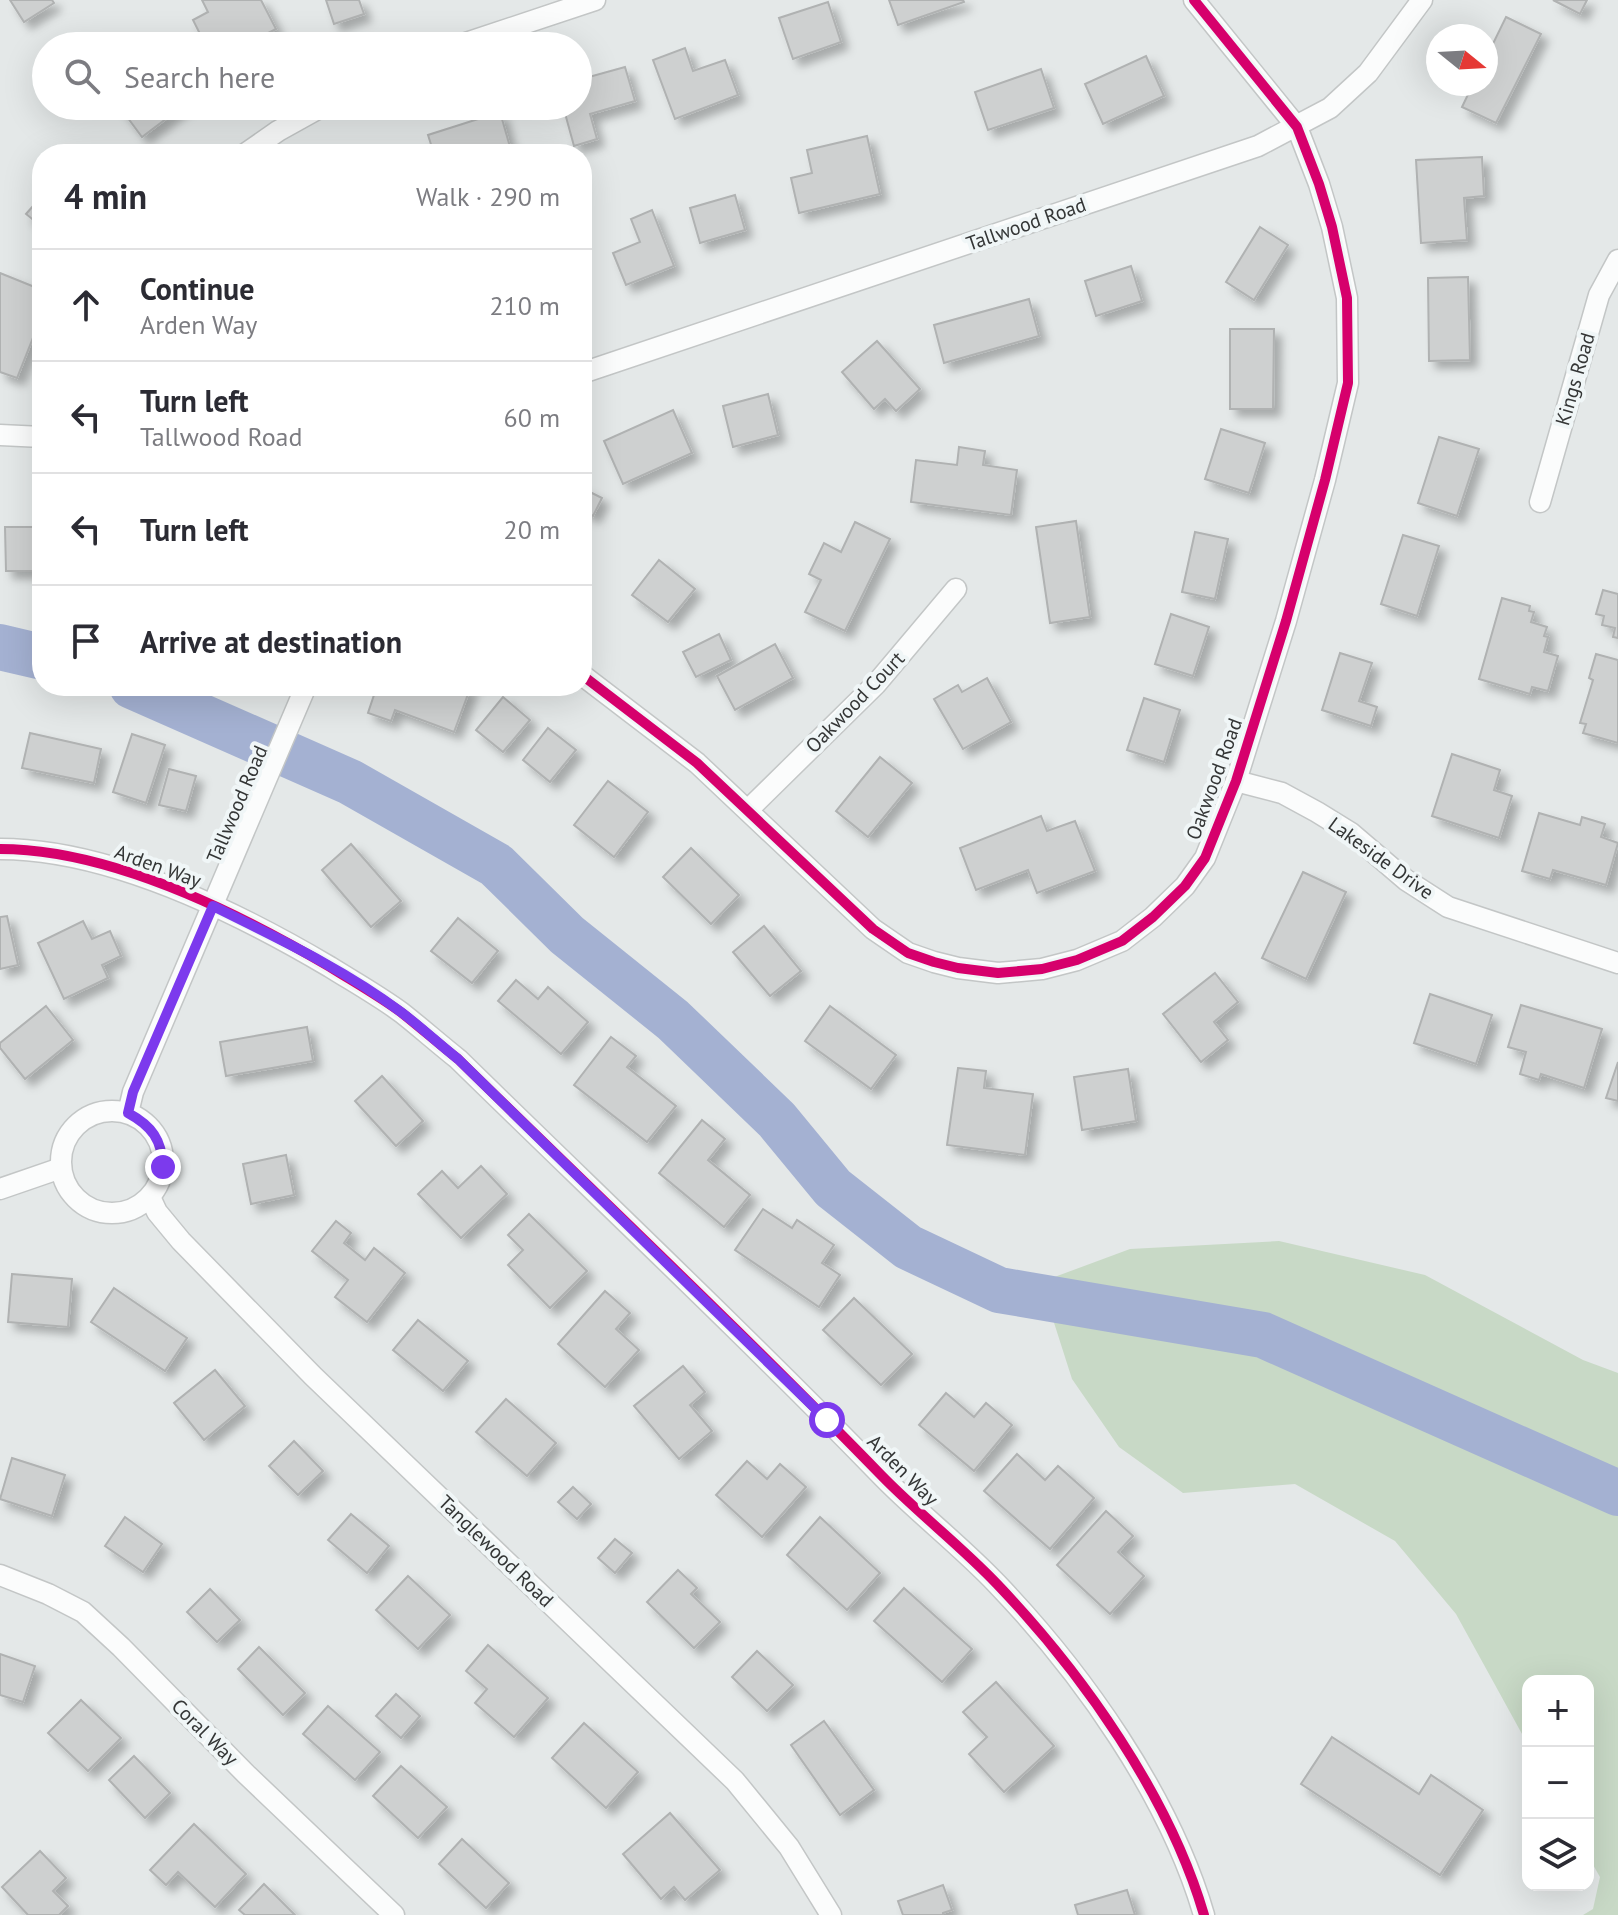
<!DOCTYPE html>
<meta charset="utf-8">
<style>
:root{--surface:#fff;--page:#f2f2f3;--text:#2b2b33;--muted:#7c7c81;--line:#e1e1e2}
body{margin:0;font-family:"PT Sans",sans-serif;background:var(--page);color:var(--text)}
.controls{position:absolute;right:24px;bottom:24px;display:grid;overflow:hidden;border-radius:16px;box-shadow:0 8px 32px #0002}
.controls button{width:72px;height:72px;display:grid;place-items:center;padding:0;border:0;border-bottom:2px solid var(--line);background:var(--surface);color:var(--text);font:40px sans-serif}
.compass{position:absolute;left:1426px;top:24px;width:72px;height:72px;border-radius:50%;background:var(--surface);box-shadow:0 8px 32px #0002;rotate:108deg}
.stop{position:absolute;width:24px;height:24px;margin:-18px;border:6px solid #7c3aed;border-radius:50%;background:#fff}
.stop.end{background:#7c3aed;border-color:#fff;box-shadow:0 2px 8px #0008}
.list{margin:0;padding:0;list-style:none}
h2{display:flex;justify-content:space-between;align-items:center;height:104px;margin:0;padding:0 32px;font-size:34px}
h2 small{font-size:26px;font-weight:400;color:var(--muted)}
.list li{display:grid;grid-template-columns:52px 1fr auto;gap:24px;align-items:center;box-sizing:border-box;height:112px;padding:0 32px;border-top:2px solid var(--line)}
.list b{display:block;font-size:30px;white-space:nowrap}
.list p{margin:0;font-size:26px;white-space:nowrap;color:var(--muted)}
.list em{font-size:26px;font-style:normal;color:var(--muted)}
.icon{flex:none;width:44px;height:44px;fill:none;stroke:currentColor;stroke-width:2;stroke-linecap:round;stroke-linejoin:round}
.map{position:relative;flex:none;width:1618px;height:1915px;overflow:hidden}
.search{position:absolute;background:var(--surface);box-shadow:0 8px 32px #0002;left:32px;top:32px;width:560px;height:88px;display:flex;align-items:center;gap:20px;box-sizing:border-box;padding:0 28px;border-radius:44px;color:var(--muted);font-size:30px}
.panel{position:absolute;background:var(--surface);box-shadow:0 8px 32px #0002;left:32px;top:144px;width:560px;height:552px;border-radius:32px}
.map>svg:first-child{display:block}
</style>
<div class="map">
<svg width="1618" height="1915" viewBox="0 0 1618 1915">
<defs>
<filter id="shadow"><feDropShadow dx="7" dy="7" stdDeviation="4" flood-color="#0004"/></filter>
</defs>
<rect width="100%" height="100%" fill="#e4e8e8"/>
<path fill="#c8d9c6" d="M1279,1241L1425,1275L1583,1360L1618,1373V1915H1583L1593,1909L1600,1877L1588,1856V1681H1528V1745L1456,1614L1395,1541L1295,1484L1183,1493L1119,1447L1072,1379L1041,1282L1130,1249Z"/>
<g fill="none" stroke-linecap="round" stroke-linejoin="round">
<g stroke="#a4b1d2" stroke-width="46">
<path d="M0,647L42,657"/>
<path d="M132,686L350,782L496,865L567,935L673,1020L777,1120L833,1188L908,1247L999,1290L1263,1335L1618,1493"/>
</g>
</g>
<g fill="#ced0d0" stroke="#b0b2b2" stroke-width="2" filter="url(#shadow)">
<path d="M10,0H52L54,3L24,22Z"/>
<path d="M202,0H261L276,29L243,46H206L193,20L208,12Z"/>
<path d="M326,0H359L364,14L334,24Z"/>
<path d="M889,0H963L964,2L898,25Z"/>
<path d="M1553,0H1587L1580,14Z"/>
<path d="M828,2L841,42L793,59L779,18Z"/>
<path d="M1506,17L1541,34L1496,123L1462,107L1473,84H1486V58Z"/>
<path d="M685,48L693,71L725,60L738,95L675,119L653,60Z"/>
<path d="M1146,56L1164,96L1103,124L1085,84Z"/>
<path d="M625,67L635,101L590,114L597,139L574,146L563,106H578V80Z"/>
<path d="M1041,69L1054,108L988,130L975,92Z"/>
<path d="M119,106H183L142,137Z"/>
<path d="M500,112L512,154H434L428,135Z"/>
<path d="M867,136L880,194L799,213L791,178L812,173L807,150Z"/>
<path d="M1482,157L1484,196L1464,198L1467,240L1421,243L1416,160Z"/>
<path d="M735,195L745,230L700,243L690,208Z"/>
<path d="M42,196V227L26,214Z"/>
<path d="M652,210L674,266L626,285L613,253L640,242L631,219Z"/>
<path d="M1260,227L1288,245L1254,300L1226,282Z"/>
<path d="M1131,266L1142,301L1096,316L1085,281Z"/>
<path d="M0,273L42,290V315L17,378L0,372Z"/>
<path d="M1468,277L1470,360L1429,361L1428,278Z"/>
<path d="M1029,299L1039,336L944,363L934,325Z"/>
<path d="M1230,329H1274L1273,409H1230Z"/>
<path d="M877,341L920,389L896,411L885,399L874,409L842,372Z"/>
<path d="M768,394L778,435L733,447L723,406Z"/>
<path d="M673,410L692,453L623,484L604,441Z"/>
<path d="M1221,429L1265,443L1249,493L1205,479Z"/>
<path d="M1439,437L1479,449L1457,516L1418,503Z"/>
<path d="M959,447L985,451L983,465L1017,470L1011,515L911,502L916,460L957,465Z"/>
<path d="M582,488L602,498L593,516L582,510Z"/>
<path d="M1076,521L1090,617L1050,623L1036,527Z"/>
<path d="M855,522L890,539L845,631L805,612L821,580L809,574L824,543L841,552Z"/>
<path d="M5,527H42V571H6Z"/>
<path d="M1195,532L1228,539L1215,599L1182,592Z"/>
<path d="M1403,535L1439,546L1417,616L1381,604Z"/>
<path d="M659,560L695,589L668,622L632,595Z"/>
<path d="M1603,590L1618,594V638L1613,637L1615,628L1602,625L1604,616L1596,614Z"/>
<path d="M1502,598L1530,606L1529,611L1534,612L1531,622L1547,627L1544,636L1548,637L1544,652L1558,656L1548,691L1532,687L1530,694L1479,679Z"/>
<path d="M1171,614L1209,627L1193,676L1155,664Z"/>
<path d="M719,634L731,660L696,677L683,652Z"/>
<path d="M775,644L793,678L735,710L717,676Z"/>
<path d="M1340,653L1372,663L1359,701L1377,707L1371,726L1322,710Z"/>
<path d="M1596,654L1618,660V743L1583,733L1586,724L1580,723L1593,680L1589,678Z"/>
<path d="M987,678L1011,722L963,749L934,699L958,685L962,692Z"/>
<path d="M377,686H471L454,732L395,710L391,721L368,713Z"/>
<path d="M503,697L530,720L503,752L476,730Z"/>
<path d="M1144,698L1180,710L1164,762L1127,750Z"/>
<path d="M548,728L576,750L550,782L523,760Z"/>
<path d="M30,733L101,749L94,783L22,768Z"/>
<path d="M132,734L165,745L146,803L113,792Z"/>
<path d="M1452,754L1500,770L1494,790L1512,796L1499,838L1432,816Z"/>
<path d="M880,757L912,783L868,837L836,811Z"/>
<path d="M169,769L196,776L186,811L159,805Z"/>
<path d="M608,781L648,812L614,857L574,825Z"/>
<path d="M1539,813L1580,825L1582,817L1605,824L1601,837L1618,843L1606,885L1553,870L1550,879L1522,871Z"/>
<path d="M1041,816L1047,831L1075,821L1095,871L1037,893L1028,870L976,890L960,848Z"/>
<path d="M351,844L401,901L371,927L322,870Z"/>
<path d="M691,848L739,895L711,924L663,877Z"/>
<path d="M1303,872L1346,892L1306,979L1262,958Z"/>
<path d="M7,916L18,965L0,969V917Z"/>
<path d="M458,918L498,951L472,983L431,951Z"/>
<path d="M83,921L92,939L110,931L121,956L102,965L108,978L64,999L38,943Z"/>
<path d="M764,926L801,971L770,996L733,952Z"/>
<path d="M1215,973L1238,1002L1214,1022L1228,1040L1201,1062L1163,1014Z"/>
<path d="M516,980L538,999L548,987L588,1022L561,1054L498,1001Z"/>
<path d="M1430,994L1492,1015L1476,1064L1414,1043Z"/>
<path d="M1521,1005L1602,1029L1584,1088L1541,1074L1539,1080L1520,1074L1526,1052L1508,1047Z"/>
<path d="M46,1006L73,1040L25,1079L0,1048V1043Z"/>
<path d="M830,1006L896,1055L871,1089L805,1041Z"/>
<path d="M307,1027L313,1061L226,1076L220,1042Z"/>
<path d="M611,1037L636,1056L627,1067L676,1106L647,1142L574,1085Z"/>
<path d="M1618,1062V1101L1606,1098Z"/>
<path d="M958,1068L986,1071L984,1088L1033,1094L1025,1155L947,1145Z"/>
<path d="M1128,1069L1136,1121L1082,1130L1074,1077Z"/>
<path d="M382,1076L423,1121L396,1146L355,1101Z"/>
<path d="M702,1120L725,1139L708,1160L750,1195L724,1227L659,1173Z"/>
<path d="M286,1155L294,1195L251,1204L243,1164Z"/>
<path d="M481,1166L507,1194L461,1238L418,1194L442,1171L458,1188Z"/>
<path d="M763,1209L792,1228L797,1220L834,1245L822,1263L840,1275L819,1307L735,1250Z"/>
<path d="M529,1214L587,1271L550,1308L508,1265L523,1250L508,1235Z"/>
<path d="M336,1221L351,1233L344,1243L365,1260L374,1248L405,1273L367,1322L335,1297L348,1280L312,1251Z"/>
<path d="M12,1274L72,1279L68,1327L8,1322Z"/>
<path d="M114,1288L187,1338L165,1371L91,1322Z"/>
<path d="M605,1291L630,1313L616,1329L639,1350L605,1387L558,1344Z"/>
<path d="M854,1298L912,1354L881,1385L823,1330Z"/>
<path d="M418,1320L468,1361L443,1391L393,1350Z"/>
<path d="M683,1366L705,1392L690,1405L712,1431L679,1459L634,1406Z"/>
<path d="M215,1370L245,1406L204,1440L174,1403Z"/>
<path d="M946,1393L974,1417L986,1403L1012,1425L974,1471L919,1425Z"/>
<path d="M506,1399L556,1443L527,1476L476,1432Z"/>
<path d="M294,1441L323,1471L298,1495L269,1466Z"/>
<path d="M1017,1454L1045,1480L1058,1466L1094,1498L1050,1549L984,1491Z"/>
<path d="M12,1458L65,1475L52,1516L0,1499Z"/>
<path d="M747,1461L767,1479L780,1464L806,1487L762,1537L716,1495Z"/>
<path d="M573,1487L591,1504L577,1519L558,1502Z"/>
<path d="M1106,1511L1133,1536L1118,1552L1144,1576L1110,1614L1057,1565Z"/>
<path d="M351,1514L389,1546L367,1573L328,1540Z"/>
<path d="M125,1517L162,1544L143,1572L105,1546Z"/>
<path d="M820,1517L880,1573L847,1610L787,1555Z"/>
<path d="M615,1539L632,1553L615,1573L598,1558Z"/>
<path d="M678,1570L697,1588L691,1594L720,1622L694,1648L647,1602Z"/>
<path d="M408,1576L450,1615L418,1649L376,1610Z"/>
<path d="M904,1588L972,1649L942,1682L874,1621Z"/>
<path d="M210,1589L240,1620L217,1642L187,1612Z"/>
<path d="M488,1645L548,1698L514,1737L475,1703L487,1689L466,1671Z"/>
<path d="M259,1647L305,1693L283,1715L238,1669Z"/>
<path d="M757,1651L793,1685L767,1711L732,1677Z"/>
<path d="M0,1654L35,1666L23,1702L0,1695Z"/>
<path d="M996,1682L1054,1746L1004,1792L969,1754L987,1737L963,1712Z"/>
<path d="M396,1694L420,1716L401,1738L376,1716Z"/>
<path d="M81,1700L121,1738L88,1771L48,1733Z"/>
<path d="M328,1706L380,1752L355,1780L303,1734Z"/>
<path d="M824,1721L874,1790L840,1815L791,1745Z"/>
<path d="M584,1723L638,1772L606,1808L552,1758Z"/>
<path d="M1332,1737L1419,1794L1431,1775L1483,1810L1440,1875L1301,1784Z"/>
<path d="M134,1756L170,1793L145,1818L109,1780Z"/>
<path d="M401,1766L447,1807L418,1838L373,1796Z"/>
<path d="M670,1813L720,1870L685,1900L674,1887L661,1899L623,1854Z"/>
<path d="M194,1824L246,1874L215,1907L178,1872L166,1885L150,1870Z"/>
<path d="M462,1839L509,1883L486,1908L439,1864Z"/>
<path d="M40,1851L66,1878L53,1891L68,1906L59,1915H28L2,1887Z"/>
<path d="M264,1884L295,1915H245L239,1910Z"/>
<path d="M943,1885L952,1910L943,1913V1915H903L898,1901Z"/>
<path d="M1127,1890L1135,1915H1078L1075,1905Z"/>
</g>
<g fill="none" stroke-linecap="round" stroke-linejoin="round">
<defs>
<g id="street">
<path d="M457,46L595,0"/>
<path d="M245,154L278,131L323,106"/>
<path d="M582,373L1258,146L1330,108L1368,73L1422,0"/>
<path d="M0,435L42,437"/>
<path d="M1540,502L1599,295L1618,260"/>
<path d="M582,675L697,763L873,929L908,953L934,962L958,968L998,973L1042,969L1077,960L1122,941L1153,917L1185,886L1205,858L1236,781L1286,621L1325,480L1348,383L1347,298L1332,227L1319,184L1297,127L1194,0"/>
<path d="M1236,781L1282,793L1317,812L1351,833L1406,880L1448,907L1618,963"/>
<path d="M748,810L876,684L956,589"/>
<path d="M0,849C109,849 237,912 330,967C354,982 379,996 402,1013C421,1028 439,1044 458,1059C600,1198 744,1334 882,1476C918,1513 961,1546 997,1584C1082,1673 1169,1795 1204,1915"/>
<circle cx="112" cy="1162" r="51"/>
<path d="M128,1113L133,1092L306,686"/>
<path d="M0,1189L61,1168"/>
<path d="M150,1197L157,1212L181,1241L313,1376L735,1781L789,1847L831,1915"/>
<path d="M0,1575L48,1594L83,1612L121,1647L246,1774L394,1915"/>
</g>
</defs>
<use href="#street" stroke="#c3c6c6" stroke-width="23"/>
<use href="#street" stroke="#fbfcfc" stroke-width="20"/>
<defs>
<g id="cycleway">
<path d="M582,675L697,763L873,929L908,953L934,962L958,968L998,973L1042,969L1077,960L1122,941L1153,917L1185,886L1205,858L1236,781L1286,621L1325,480L1348,383L1347,298L1332,227L1319,184L1297,127L1194,0"/>
<path d="M0,849C109,849 237,912 330,967C354,982 379,996 402,1013C421,1028 439,1044 458,1059C600,1198 744,1334 882,1476C918,1513 961,1546 997,1584C1082,1673 1169,1795 1204,1915"/>
</g>
</defs>
<use href="#cycleway" stroke="#f0f6f7" stroke-width="15"/>
<use href="#cycleway" stroke="#d6006c" stroke-width="10"/>
</g>
<g fill="none" stroke-linecap="round" stroke-linejoin="round">
<path stroke="#7c3aed" stroke-width="10" d="M163,1167C162,1140 152,1126 128,1113L133,1092L213,906C277,938 344,969 401,1012C421,1027 439,1044 458,1059L827,1420"/>
</g>
<g text-anchor="middle" stroke-width="8" stroke-linejoin="round" paint-order="stroke">
<g font-size="20" fill="#343636" stroke="#f0f6f7">
<text transform="translate(1026 224) rotate(-19)" y="7">Tallwood Road</text>
<text transform="translate(1575 379) rotate(-74)" y="7">Kings Road</text>
<text transform="translate(855 702) rotate(-46)" y="7">Oakwood Court</text>
<text transform="translate(1214 779) rotate(-70)" y="7">Oakwood Road</text>
<text transform="translate(237 804) rotate(-67)" y="7">Tallwood Road</text>
<text transform="translate(1381 858) rotate(36)" y="7">Lakeside Drive</text>
<text transform="translate(158 866) rotate(20)" y="7">Arden Way</text>
<text transform="translate(903 1470) rotate(45)" y="7">Arden Way</text>
<text transform="translate(496 1551) rotate(44)" y="7">Tanglewood Road</text>
<text transform="translate(205 1732) rotate(45)" y="7">Coral Way</text>
</g>
</g>
</svg>
<div class="controls">
<button>+</button>
<button>−</button>
<button><svg class="icon" aria-label="layers" viewBox="0 0 24 24"><path d="M12 4l9 5-9 5-9-5zM3 14l9 5 9-5"/></svg></button>
</div>
<svg class="compass" viewBox="-18 -18 36 36"><path d="M0-13l5 13h-10z" fill="#e53935"/><path d="M0 13l5-13h-10z" fill="#7c7c81"/></svg>
<div class="stop" style="left:827px;top:1420px"></div>
<div class="stop end" style="left:163px;top:1167px"></div>
<div class="search"><svg class="icon" aria-label="search" viewBox="0 0 24 24"><circle cx="10" cy="10" r="6"/><path d="M15 15l6 6"/></svg>Search here</div>
<section class="panel">
<h2>4 min<small>Walk · 290 m</small></h2>
<ul class="list">
<li><svg class="icon" aria-label="ahead" viewBox="0 0 24 24"><path d="M12 20V5M6 11l6-6 6 6"/></svg><div><b>Continue</b><p>Arden Way</p></div><em>210 m</em></li>
<li><svg class="icon" aria-label="left" viewBox="0 0 24 24"><path d="M17 20v-9H6M10 6l-5 5 5 5"/></svg><div><b>Turn left</b><p>Tallwood Road</p></div><em>60 m</em></li>
<li><svg class="icon" aria-label="left" viewBox="0 0 24 24"><path d="M17 20v-9H6M10 6l-5 5 5 5"/></svg><div><b>Turn left</b></div><em>20 m</em></li>
<li><svg class="icon" aria-label="arrive" viewBox="0 0 24 24"><path d="M6 21V4h12l-3 4 3 4H6"/></svg><div><b>Arrive at destination</b></div></li>
</ul>
</section>
</div>
